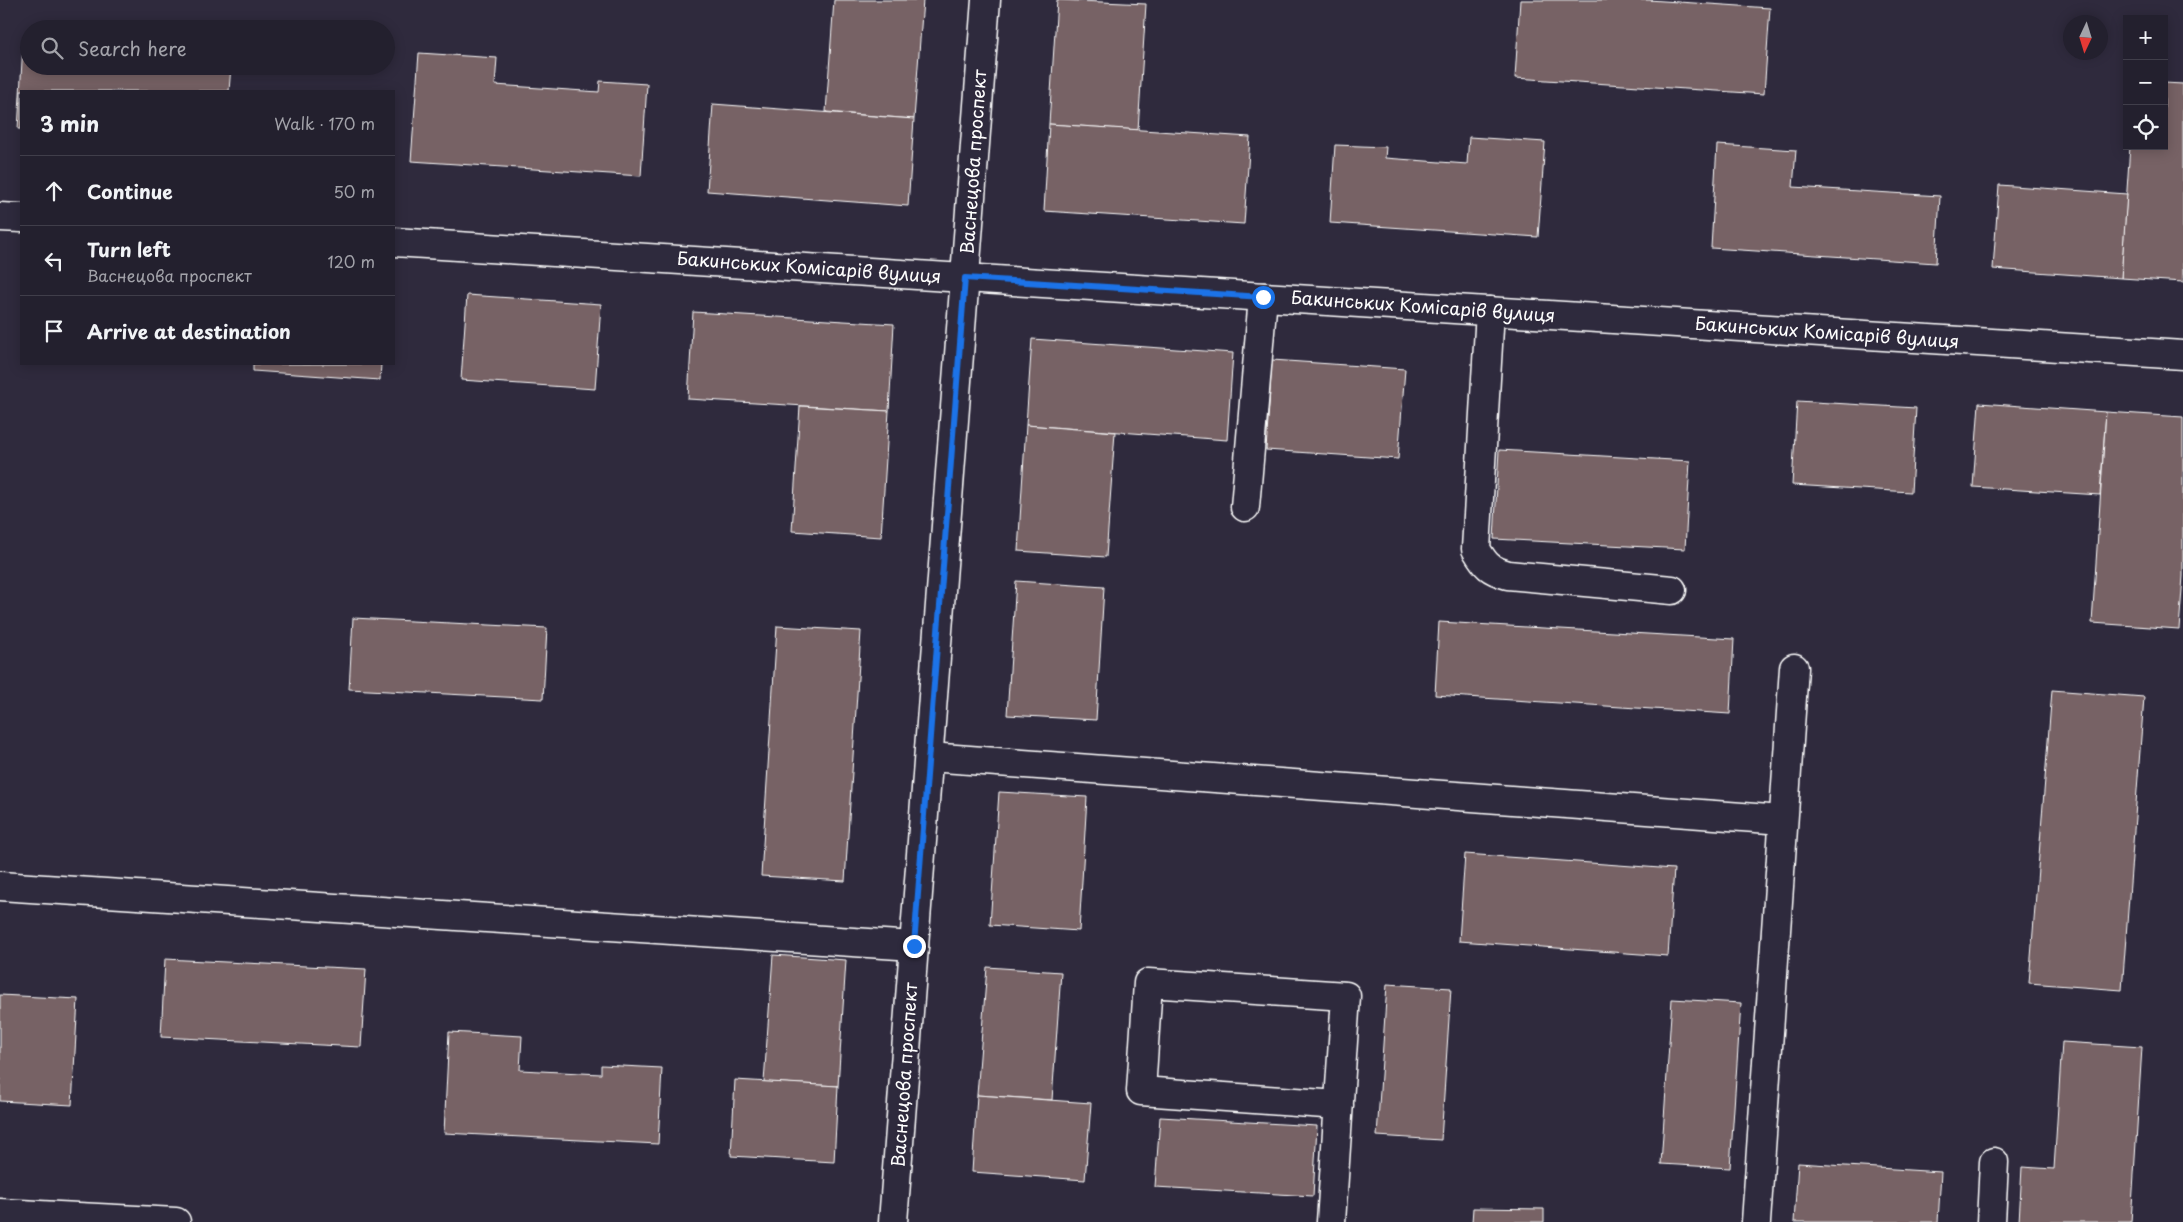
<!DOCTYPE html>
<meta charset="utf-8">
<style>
:root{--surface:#23202e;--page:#2b2836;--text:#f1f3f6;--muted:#a3a3aa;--line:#403e4a}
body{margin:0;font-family:"Playpen Sans",sans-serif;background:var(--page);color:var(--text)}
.controls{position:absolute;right:15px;top:15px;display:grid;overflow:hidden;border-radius:0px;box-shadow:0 2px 12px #0003}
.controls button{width:45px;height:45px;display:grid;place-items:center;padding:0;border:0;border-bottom:1px solid var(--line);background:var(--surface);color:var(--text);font:25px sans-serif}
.compass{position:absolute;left:2063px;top:15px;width:45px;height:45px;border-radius:50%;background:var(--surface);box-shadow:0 2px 12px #0003;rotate:184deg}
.stop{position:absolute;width:15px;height:15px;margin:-11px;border:4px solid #1a73e8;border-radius:50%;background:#fff}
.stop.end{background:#1a73e8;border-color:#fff;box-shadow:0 1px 5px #0008}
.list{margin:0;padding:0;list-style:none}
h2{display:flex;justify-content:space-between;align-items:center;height:65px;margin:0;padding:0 20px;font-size:21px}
h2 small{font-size:16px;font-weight:400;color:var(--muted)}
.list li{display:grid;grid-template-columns:32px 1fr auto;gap:15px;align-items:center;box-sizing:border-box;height:70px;padding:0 20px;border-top:1px solid var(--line)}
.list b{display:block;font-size:19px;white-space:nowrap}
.list p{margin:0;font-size:16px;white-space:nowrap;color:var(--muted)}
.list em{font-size:16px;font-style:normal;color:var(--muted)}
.icon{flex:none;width:28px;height:28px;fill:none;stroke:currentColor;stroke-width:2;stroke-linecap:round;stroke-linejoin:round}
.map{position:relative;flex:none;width:2183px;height:1222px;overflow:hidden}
.search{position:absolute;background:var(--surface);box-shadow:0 2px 12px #0003;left:20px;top:20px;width:375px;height:55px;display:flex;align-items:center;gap:12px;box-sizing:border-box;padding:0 18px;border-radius:28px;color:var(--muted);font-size:19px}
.panel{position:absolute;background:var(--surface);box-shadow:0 2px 12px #0003;left:20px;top:90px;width:375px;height:275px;border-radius:0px}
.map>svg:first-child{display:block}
</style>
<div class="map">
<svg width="2183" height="1222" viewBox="0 0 2183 1222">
<rect width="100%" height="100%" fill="#2f2a3d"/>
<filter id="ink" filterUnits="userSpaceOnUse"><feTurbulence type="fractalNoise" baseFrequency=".02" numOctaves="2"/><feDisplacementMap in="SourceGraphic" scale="10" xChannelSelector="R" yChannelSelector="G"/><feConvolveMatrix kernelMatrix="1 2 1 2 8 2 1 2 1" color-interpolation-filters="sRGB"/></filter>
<g filter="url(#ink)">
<g fill="#776265" stroke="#fff">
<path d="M834,0H923L914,119L826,112Z"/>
<path d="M1057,0L1146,4L1138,130L1049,124Z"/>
<path d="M1520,0H1648L1770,8L1764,94L1515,78Z"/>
<path d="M23,44H29V66H231L229,91H21V129H18Z"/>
<path d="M419,53L497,58L495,85L599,92L600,81L647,84L641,176L411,161Z"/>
<path d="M2164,83L2183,84V282L2121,278L2130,146H2164Z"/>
<path d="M713,104L914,119L908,206L707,191Z"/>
<path d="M1049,124L1250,137L1244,224L1044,211Z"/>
<path d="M1469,137L1545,142L1538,237L1330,223L1335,145L1386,147L1385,158L1467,164Z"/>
<path d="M1717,145L1796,150L1793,187L1940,196L1936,263L1711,248Z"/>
<path d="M1999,185L2127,194L2121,278L1993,269Z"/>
<path d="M467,295L601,304L595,389L461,380Z"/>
<path d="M693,312L894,324L889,411L688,399Z"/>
<path d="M1032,339L1233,353L1227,440L1026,425Z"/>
<path d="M1272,360L1405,369L1398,459L1266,450Z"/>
<path d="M253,364H381L380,380L253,371Z"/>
<path d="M1797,401L1916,408L1911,492L1792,485Z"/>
<path d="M1979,403L2106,412L2100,495L1973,487Z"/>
<path d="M800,406L889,411L881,537L792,531Z"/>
<path d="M2106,412L2183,417V576L2179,629L2092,623Z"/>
<path d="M1026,425L1115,432L1106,557L1018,551Z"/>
<path d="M1499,450L1690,461L1685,549L1494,539Z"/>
<path d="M1016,581L1104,587L1096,720L1007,715Z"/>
<path d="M353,618L547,628L543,699L349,689Z"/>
<path d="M1439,622L1734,639L1730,714L1435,695Z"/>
<path d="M777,626L861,631L845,881L761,876Z"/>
<path d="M2052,690L2144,697L2122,990L2029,983Z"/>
<path d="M999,792L1087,797L1079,931L990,925Z"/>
<path d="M1465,854L1674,869L1668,956L1459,941Z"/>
<path d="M773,955L846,960L838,1086L764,1082Z"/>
<path d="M165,959L366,969L361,1047L161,1037Z"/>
<path d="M987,967L1061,972L1052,1100L977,1095Z"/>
<path d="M1387,984L1451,988L1441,1140L1377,1136Z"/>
<path d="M0,995L78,999L72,1105L0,1101Z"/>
<path d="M1672,999L1741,1003L1730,1168L1661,1164Z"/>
<path d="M449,1032L522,1036L520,1070L601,1074V1065L662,1068L658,1144L444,1133Z"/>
<path d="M2062,1042L2142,1047L2131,1222H2019L2022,1167L2054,1169Z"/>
<path d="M735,1080L838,1086L834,1162L731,1156Z"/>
<path d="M977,1095L1091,1103L1085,1180L972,1172Z"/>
<path d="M1160,1117L1317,1126L1313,1196L1155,1187Z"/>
<path d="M1798,1163L1941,1172L1938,1222H1794Z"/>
<path d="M1473,1208L1544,1209V1222H1472Z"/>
</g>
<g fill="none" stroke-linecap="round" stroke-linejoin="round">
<defs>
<g id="minor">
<path d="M0,217L21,218"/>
<path d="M394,242L2183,355"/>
<path d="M1490,311L1476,549C1486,566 1490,570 1508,575L1672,590"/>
<path d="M1245,507L1263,297"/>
<path d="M929,757L1783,820"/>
<path d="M0,886L914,946"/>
<path d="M0,1213L176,1222"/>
<path d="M893,1222L986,0"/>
<path d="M1331,1222L1346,996L1148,983L1141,1091L1339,1105"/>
<path d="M1756,1222L1794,668"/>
<path d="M1991,1222L1994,1162"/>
</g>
</defs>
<use href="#minor" stroke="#fff" stroke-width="31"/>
<use href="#minor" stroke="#2f2a3d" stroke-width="28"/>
</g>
</g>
<g fill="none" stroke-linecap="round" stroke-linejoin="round" filter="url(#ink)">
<path stroke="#1a73e8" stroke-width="6" d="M914,946L965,278L1263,297"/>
</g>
<g text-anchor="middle" stroke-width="4" stroke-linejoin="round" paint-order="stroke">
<g font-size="18" fill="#fff" stroke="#2f2a3d">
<text transform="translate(974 162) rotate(-86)" y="6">Васнецова проспект</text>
<text transform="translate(809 268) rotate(4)" y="6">Бакинських Комісарів вулиця</text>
<text transform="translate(1423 307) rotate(4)" y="6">Бакинських Комісарів вулиця</text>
<text transform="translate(1827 333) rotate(4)" y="6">Бакинських Комісарів вулиця</text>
<text transform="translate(905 1075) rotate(-86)" y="6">Васнецова проспект</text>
</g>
</g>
</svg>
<div class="controls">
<button>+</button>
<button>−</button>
<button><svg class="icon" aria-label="locate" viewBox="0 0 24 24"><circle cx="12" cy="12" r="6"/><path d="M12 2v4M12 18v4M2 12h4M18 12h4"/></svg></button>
</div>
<svg class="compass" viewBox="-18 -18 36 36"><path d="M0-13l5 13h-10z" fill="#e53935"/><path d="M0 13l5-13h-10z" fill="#a3a3aa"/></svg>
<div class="stop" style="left:1263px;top:297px"></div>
<div class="stop end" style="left:914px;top:946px"></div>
<div class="search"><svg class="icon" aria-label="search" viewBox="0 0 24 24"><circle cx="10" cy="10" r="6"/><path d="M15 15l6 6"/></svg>Search here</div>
<section class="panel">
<h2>3 min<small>Walk · 170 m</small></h2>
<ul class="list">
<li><svg class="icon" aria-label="ahead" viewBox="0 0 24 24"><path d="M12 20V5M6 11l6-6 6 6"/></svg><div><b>Continue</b></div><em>50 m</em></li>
<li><svg class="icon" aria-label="left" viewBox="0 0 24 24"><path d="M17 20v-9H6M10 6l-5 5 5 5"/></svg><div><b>Turn left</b><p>Васнецова проспект</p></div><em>120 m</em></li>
<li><svg class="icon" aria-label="arrive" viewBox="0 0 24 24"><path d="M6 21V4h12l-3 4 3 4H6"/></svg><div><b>Arrive at destination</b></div></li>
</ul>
</section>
</div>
